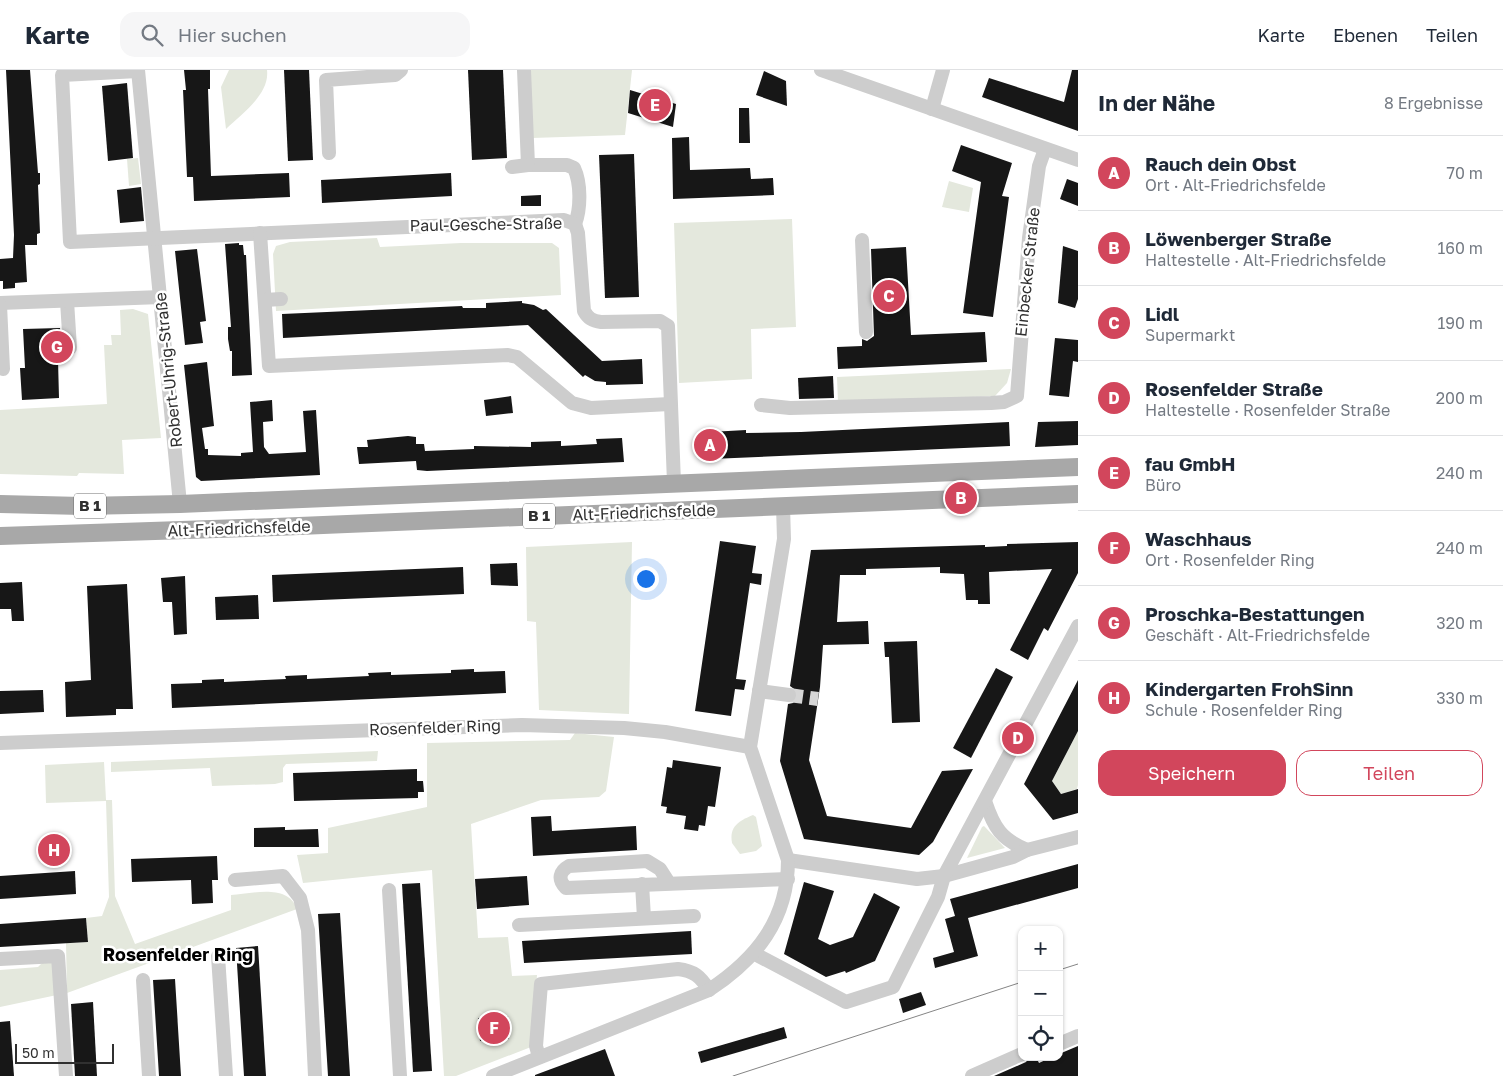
<!DOCTYPE html>
<html lang="de">
<meta charset="utf-8">
<style>
:root{--surface:#fff;--page:#f6f6f7;--text:#1f2937;--muted:#747a83;--line:#e0e1e3;--accent:#d2465c}
body{margin:0;font-family:"Golos Text",sans-serif;background:var(--page);color:var(--text)}
.controls{position:absolute;right:15px;bottom:15px;display:grid;overflow:hidden;border-radius:10px;box-shadow:0 1px 4px #0004}
.controls button{width:45px;height:45px;display:grid;place-items:center;padding:0;border:0;border-bottom:1px solid var(--line);background:var(--surface);color:var(--text);font:25px sans-serif}
.scale{position:absolute;left:15px;bottom:12px;width:99px;box-sizing:border-box;padding-left:5px;border:2px solid #303030;border-top:0;font-size:14px;line-height:18px;white-space:nowrap;color:#303030;-webkit-text-stroke:4px #fff;paint-order:stroke}
.you{position:absolute;left:645px;top:508px;width:18px;height:18px;margin:-12px;border:4px solid #fff;border-radius:50%;background:#1a73e8;box-shadow:0 0 0 8px #1a73e833}
.badge{display:grid;place-items:center;width:32px;height:32px;border-radius:50%;background:var(--accent);color:#fff;font-size:16px;font-weight:700}
.pin{position:absolute;translate:-50% -50%;border:2px solid #fff;box-shadow:0 1px 5px #0006}
.list{margin:0;padding:0;list-style:none}
h2{display:flex;justify-content:space-between;align-items:center;height:65px;margin:0;padding:0 20px;font-size:21px}
h2 small{font-size:16px;font-weight:400;color:var(--muted)}
.list li{display:grid;grid-template-columns:32px 1fr auto;gap:15px;align-items:center;box-sizing:border-box;height:75px;padding:0 20px;border-top:1px solid var(--line)}
.list b{display:block;font-size:19px;white-space:nowrap}
.list p{margin:0;font-size:16px;white-space:nowrap;color:var(--muted)}
.list em{font-size:16px;font-style:normal;color:var(--muted)}
.actions{display:flex;gap:10px;padding:15px 20px}
.actions a{flex:1;padding:11px 0;border:1px solid var(--accent);border-radius:15px;text-align:center;font-size:18px;color:var(--accent)}
.actions .main{background:var(--accent);color:#fff}
.icon{flex:none;width:28px;height:28px;fill:none;stroke:currentColor;stroke-width:2;stroke-linecap:round;stroke-linejoin:round}
.map{position:relative;flex:none;width:1078px;height:1006px;overflow:hidden}
header{display:flex;align-items:center;gap:30px;box-sizing:border-box;height:70px;padding:0 25px;background:var(--surface);border-bottom:1px solid var(--line)}
header strong{font-size:24px}
nav{display:flex;gap:28px;margin-inline-start:auto;font-size:18px}
.search{width:350px;height:45px;background:var(--page);display:flex;align-items:center;gap:12px;box-sizing:border-box;padding:0 18px;border-radius:15px;color:var(--muted);font-size:19px}
main{display:flex}
aside{flex:1;background:var(--surface)}
.map>svg:first-child{display:block}
</style>
<header>
<strong>Karte</strong>
<div class="search"><svg class="icon" aria-label="search" viewBox="0 0 24 24"><circle cx="10" cy="10" r="6"/><path d="M15 15l6 6"/></svg>Hier suchen</div>
<nav><a>Karte</a><a>Ebenen</a><a>Teilen</a></nav>
</header>
<main>
<div class="map">
<svg width="1078" height="1006" viewBox="0 0 1078 1006">
<rect width="100%" height="100%" fill="#fff"/>
<g fill="#e4e8dd">
<path d="M229,0H267C270,24 242,44 226,59L221,17Z"/>
<path d="M529,0H632L625,65L532,68Z"/>
<path d="M138,88L141,114L129,116L127,89Z"/>
<path d="M949,111L973,118L969,142L942,137Z"/>
<path d="M792,149L796,257L751,259L752,309L679,313L674,153Z"/>
<path d="M377,168L380,177L461,173H552L559,178L561,225L276,241L273,184L276,176L290,172Z"/>
<path d="M133,239L148,244L161,368L122,370L124,404L79,403L77,406L0,404V340L107,334L104,275H112L111,265H121L120,240Z"/>
<path d="M1011,299L1007,313L995,326L838,333L837,307Z"/>
<path d="M632,472L629,644L539,640L536,552L527,551L526,477Z"/>
<path d="M1078,661V715L1077,719L1061,724L1052,711Z"/>
<path d="M575,663L614,667L606,721L599,727L541,730L471,754L478,868L508,867L512,906L537,905L531,977L456,1006H444L432,800L303,813L297,785L328,783V758L427,737V673L570,670Z"/>
<path d="M378,681L377,691L286,694L283,698V712L275,714L212,716L210,698L111,702V692Z"/>
<path d="M104,692L106,730H112L115,826L135,874L231,840V825C251,824 288,813 297,839L67,923L66,873L88,872L86,848L102,846L109,827L106,731L46,733L45,695Z"/>
<path d="M753,745L756,747L762,776L756,781L740,784L732,773C729,756 739,751 753,745Z"/>
<path d="M984,756L1005,778L967,788L982,757Z"/>
<path d="M44,891H52L57,925L0,937V900L38,897Z"/>
</g>
<g fill="#171717">
<path d="M6,0H30L38,103H40V114L38,115L40,163L37,164V175H25L27,212L15,213V218L3,219V211H0V189L13,188L14,165Z"/>
<path d="M184,0H210V19H208L211,106L289,103L290,127L194,131L193,107H187L183,20H186Z"/>
<path d="M284,0H309L313,90L288,91Z"/>
<path d="M468,0H503L507,88L472,90Z"/>
<path d="M1072,0H1078V61L982,27L989,8L1064,32Z"/>
<path d="M764,1L786,11L787,36L756,25Z"/>
<path d="M127,13L133,88L108,91L102,16Z"/>
<path d="M630,20L676,34L673,57L628,43Z"/>
<path d="M739,38H749L750,73H739Z"/>
<path d="M689,67L690,100L750,98L751,109L773,108L774,125L673,129L672,68Z"/>
<path d="M961,75L1012,93L1002,126L1009,127L993,247L963,243L981,112L952,101Z"/>
<path d="M634,84L639,227L605,228L599,85Z"/>
<path d="M451,103L452,126L322,133L321,110Z"/>
<path d="M1067,109L1078,113V136L1060,129Z"/>
<path d="M141,117L144,151L120,153L117,120Z"/>
<path d="M541,125V136H521V126Z"/>
<path d="M239,173V175H243L244,185H246L252,305L232,306V281H230L228,269V257H231L225,174Z"/>
<path d="M1063,176L1078,181V229L1075,238L1058,233Z"/>
<path d="M906,177L911,265L985,262L987,292L838,299L837,277L862,276V269L867,271L874,266L871,179Z"/>
<path d="M197,179L206,251L200,252L203,273L185,275L175,181Z"/>
<path d="M522,231V233L534,235L543,240L546,239L602,291L642,289L643,314L606,315V312L595,311L585,305L583,307L528,255L283,268L282,244L462,236L463,238H486V233Z"/>
<path d="M60,258L63,290H58L59,328L22,330L20,298H25L23,259Z"/>
<path d="M1055,268L1078,270V292L1073,291L1069,327L1049,325Z"/>
<path d="M207,292L214,356L202,358L205,379H208V385L241,386V383L253,382L250,332L272,330L273,351L263,352L264,377L269,384L306,382L303,341L316,340L320,405L201,411L196,407L184,295Z"/>
<path d="M833,306L834,328L799,329L798,308Z"/>
<path d="M511,326L513,343L486,346L484,330Z"/>
<path d="M1078,351V375L1035,377L1038,352Z"/>
<path d="M1009,352L1010,376L711,389L710,362L746,360V363L801,362Z"/>
<path d="M408,366L416,367V374H424L425,381L474,379V376L531,377V372L561,371V376L597,374L596,369L622,368L624,392L427,401L417,400L416,391L359,394L357,377H368L367,370Z"/>
<path d="M720,471L756,476L752,503L762,504L761,515L750,513L736,609L746,610L744,620L735,619L731,646L695,641Z"/>
<path d="M1078,472V503L1048,561L1044,558L1028,590L1010,580L1052,499L989,502L990,534H978V530H966L964,504L940,503V497L866,499V505H840L837,552L868,551L869,574L823,575L820,617L809,690L827,746L911,758L942,701L973,699L933,772L919,785L804,769L780,691L788,634L793,633L798,627L797,621L790,616L811,480L985,475V477L1007,476V474Z"/>
<path d="M517,493L518,516L491,515L490,494Z"/>
<path d="M463,497L464,524L273,532L272,505Z"/>
<path d="M185,506L187,564L174,565L172,532H163L161,508Z"/>
<path d="M22,512L24,551H12L11,539H0V513Z"/>
<path d="M127,514L133,639H116V645L66,647L65,612L91,610L87,516Z"/>
<path d="M258,525L259,549L216,550L215,527Z"/>
<path d="M917,571L920,652L892,653L889,587H885L884,572Z"/>
<path d="M996,598L1013,607L971,688L953,678Z"/>
<path d="M474,599V602L505,601L506,623L172,638L171,614L202,613V610L224,609V612L286,609L285,606L307,605V609L369,606L368,603L391,602V605L451,603V600Z"/>
<path d="M1078,610V661L1052,711L1061,724L1078,719V743L1053,750L1024,714Z"/>
<path d="M43,620L44,642L0,644V621Z"/>
<path d="M673,690L721,697L715,737L708,736L705,756L699,755L698,761L684,759L686,746L666,743L667,737L661,736L667,697L672,698Z"/>
<path d="M417,699V711H423L424,722H418V728L294,731L293,703Z"/>
<path d="M551,746L552,761L636,756L637,780L533,786L531,747Z"/>
<path d="M285,757V760L318,759L319,777H254V758Z"/>
<path d="M217,786L218,810H212L213,833L192,834L191,810L132,812L131,789Z"/>
<path d="M1078,794V818L968,848L978,886L935,898L933,888L954,882L945,849L955,846L950,829Z"/>
<path d="M75,801L76,824L0,829V806Z"/>
<path d="M527,806L529,835L477,839L475,809Z"/>
<path d="M804,812L834,821L818,869L830,875L853,867L874,823L900,837L875,891L846,903L845,901L826,907L784,884Z"/>
<path d="M420,813L432,1001L413,1002L402,814Z"/>
<path d="M340,843L350,1006H328L318,844Z"/>
<path d="M86,848L88,872L0,877V854Z"/>
<path d="M691,861L692,884L524,893L522,871Z"/>
<path d="M258,876L266,1006H244L236,878Z"/>
<path d="M175,909L181,1006H159L153,910Z"/>
<path d="M921,922L926,935L903,943L899,929Z"/>
<path d="M93,932L97,1006H75L71,934Z"/>
<path d="M508,946L509,969L480,971L478,948Z"/>
<path d="M10,951L14,1006H0V952Z"/>
<path d="M784,957L787,968L701,993L698,982Z"/>
<path d="M1078,976V1006H994L1026,992L1030,987H1036L1039,993L1052,987H1059V984Z"/>
<path d="M605,979L615,1006H535V1005Z"/>
</g>
<g fill="none" stroke-linecap="round" stroke-linejoin="round">
<path stroke="#d6d6d6" stroke-width="14" stroke-dasharray="14 7" stroke-linecap="butt" d="M789,625L818,629"/>
<g stroke="#cdcdcd" stroke-width="14">
<path d="M138,0L180,434"/>
<path d="M524,0L528,95H567L574,98C581,113 581,138 575,154"/>
<path d="M821,0L1078,90"/>
<path d="M138,1L62,5L70,172L564,150L575,154"/>
<path d="M932,39L943,0"/>
<path d="M329,83L326,10L395,5L401,0"/>
<path d="M512,97L528,95"/>
<path d="M575,154L578,163L584,241C588,248 592,251 601,252L660,251L668,256L674,413"/>
<path d="M260,163L269,296L508,285L517,287L572,333L591,338L670,334"/>
<path d="M862,170L866,262"/>
<path d="M265,230L281,229"/>
<path d="M67,231L70,278"/>
<path d="M0,233L161,227"/>
<path d="M0,235L3,299"/>
<path d="M761,335L790,338L991,333L1004,332L1017,326L1029,168L1039,96L1045,79"/>
<path d="M759,621L789,625"/>
<path d="M0,673L522,655L624,658L665,662L750,677"/>
<path d="M985,731C994,758 1001,769 1027,780"/>
<path d="M788,790L917,809L944,806L1013,787L1027,780L1078,767"/>
<path d="M235,810L283,806L300,828L308,860L315,1006"/>
<path d="M669,813L660,799L647,791L569,796C560,801 557,809 566,818L788,809"/>
<path d="M642,814L644,848"/>
<path d="M389,820L400,1006"/>
<path d="M519,855L694,846"/>
<path d="M755,884L846,932L893,917L938,827L944,806L1078,556"/>
<path d="M218,886L226,1006"/>
<path d="M0,889L58,886L66,1006"/>
<path d="M143,910L149,1006"/>
<path d="M1059,974L1078,966"/>
<path d="M539,987L536,976L541,914L678,899C694,901 700,906 709,920"/>
<path d="M493,1006L709,920C756,889 788,850 788,790L750,677L784,469L783,436"/>
<path d="M972,1006L1022,984"/>
</g>
<g stroke="#a8a8a8" stroke-width="18">
<path d="M0,434L82,436L180,434L1078,397"/>
<path d="M0,466L275,457L1078,424"/>
</g>
<g stroke="#858585" stroke-width="1">
<path d="M1059,900L1078,894"/>
<path d="M733,1006L1022,912"/>
</g>
</g>
<g text-anchor="middle" stroke-width="5" stroke-linejoin="round" paint-order="stroke">
<g fill="#fff" stroke="#6e6e6e" stroke-width="1">
<rect x="74" y="423.5" width="32" height="25" rx="4"/>
<rect x="523" y="433.5" width="32" height="25" rx="4"/>
</g>
<g font-size="15" font-weight="bold" fill="#303030">
<text x="90" y="441">B 1</text>
<text x="539" y="451">B 1</text>
</g>
<g font-size="16" fill="#303030" stroke="#fff">
<text transform="translate(486 154) rotate(-1)" y="6">Paul-Gesche-Straße</text>
<text transform="translate(1027 202) rotate(-84)" y="6">Einbecker Straße</text>
<text transform="translate(168 300) rotate(-96)" y="6">Robert-Uhrig-Straße</text>
<text transform="translate(644 442) rotate(-2)" y="6">Alt-Friedrichsfelde</text>
<text transform="translate(239 458) rotate(-2)" y="6">Alt-Friedrichsfelde</text>
<text transform="translate(435 657) rotate(-2)" y="6">Rosenfelder Ring</text>
</g>
<g font-size="18" font-weight="bold" fill="#000" stroke="#fff">
<text x="178" y="891">Rosenfelder Ring</text>
</g>
</g>
</svg>
<div class="controls">
<button>+</button>
<button>−</button>
<button><svg class="icon" aria-label="locate" viewBox="0 0 24 24"><circle cx="12" cy="12" r="6"/><path d="M12 2v4M12 18v4M2 12h4M18 12h4"/></svg></button>
</div>
<div class="scale">50 m</div>
<div class="you"></div>
<div class="pin badge" style="left:710px;top:375px">A</div>
<div class="pin badge" style="left:961px;top:428px">B</div>
<div class="pin badge" style="left:889px;top:226px">C</div>
<div class="pin badge" style="left:1018px;top:668px">D</div>
<div class="pin badge" style="left:655px;top:35px">E</div>
<div class="pin badge" style="left:494px;top:958px">F</div>
<div class="pin badge" style="left:57px;top:277px">G</div>
<div class="pin badge" style="left:54px;top:780px">H</div>
</div>
<aside>
<h2>In der Nähe<small>8 Ergebnisse</small></h2>
<ul class="list">
<li><span class="badge">A</span><div><b>Rauch dein Obst</b><p>Ort · Alt-Friedrichsfelde</p></div><em>70 m</em></li>
<li><span class="badge">B</span><div><b>Löwenberger Straße</b><p>Haltestelle · Alt-Friedrichsfelde</p></div><em>160 m</em></li>
<li><span class="badge">C</span><div><b>Lidl</b><p>Supermarkt</p></div><em>190 m</em></li>
<li><span class="badge">D</span><div><b>Rosenfelder Straße</b><p>Haltestelle · Rosenfelder Straße</p></div><em>200 m</em></li>
<li><span class="badge">E</span><div><b>fau GmbH</b><p>Büro</p></div><em>240 m</em></li>
<li><span class="badge">F</span><div><b>Waschhaus</b><p>Ort · Rosenfelder Ring</p></div><em>240 m</em></li>
<li><span class="badge">G</span><div><b>Proschka-Bestattungen</b><p>Geschäft · Alt-Friedrichsfelde</p></div><em>320 m</em></li>
<li><span class="badge">H</span><div><b>Kindergarten FrohSinn</b><p>Schule · Rosenfelder Ring</p></div><em>330 m</em></li>
</ul>
<div class="actions"><a class="main">Speichern</a><a>Teilen</a></div>
</aside>
</main>
